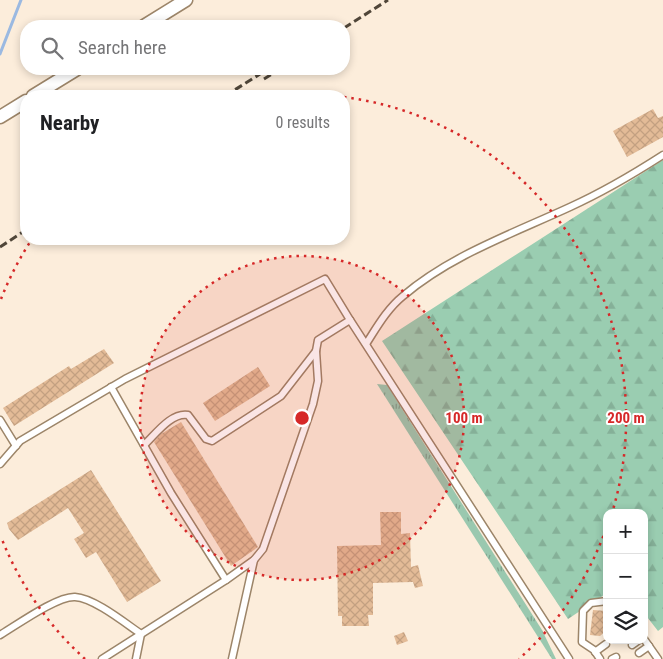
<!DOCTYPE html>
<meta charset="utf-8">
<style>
:root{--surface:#fff;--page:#f6f6f6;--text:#202124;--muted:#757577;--line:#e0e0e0}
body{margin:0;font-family:"Roboto Condensed",sans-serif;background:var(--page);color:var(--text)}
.controls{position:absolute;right:15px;bottom:15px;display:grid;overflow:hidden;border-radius:10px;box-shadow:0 2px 8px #0003}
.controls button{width:45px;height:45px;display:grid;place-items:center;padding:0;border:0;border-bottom:1px solid var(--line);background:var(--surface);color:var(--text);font:25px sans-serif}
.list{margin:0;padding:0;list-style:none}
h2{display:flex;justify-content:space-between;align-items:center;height:65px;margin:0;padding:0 20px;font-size:21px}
h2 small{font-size:16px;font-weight:400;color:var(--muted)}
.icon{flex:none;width:28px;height:28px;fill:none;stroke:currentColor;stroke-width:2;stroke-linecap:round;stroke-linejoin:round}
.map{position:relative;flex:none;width:663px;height:659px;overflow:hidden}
.search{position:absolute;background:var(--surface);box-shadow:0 2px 8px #0003;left:20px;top:20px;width:330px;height:55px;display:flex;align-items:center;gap:12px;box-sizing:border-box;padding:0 18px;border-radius:20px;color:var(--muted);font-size:19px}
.panel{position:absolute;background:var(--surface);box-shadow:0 2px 8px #0003;left:20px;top:90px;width:330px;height:155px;border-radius:20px}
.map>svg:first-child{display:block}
</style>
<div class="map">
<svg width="663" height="659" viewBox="0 0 663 659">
<defs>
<pattern id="grass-tufts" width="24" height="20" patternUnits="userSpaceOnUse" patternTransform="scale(1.25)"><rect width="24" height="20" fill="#9ac8af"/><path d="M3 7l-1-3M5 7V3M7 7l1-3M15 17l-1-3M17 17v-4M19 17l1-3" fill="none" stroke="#7ea28d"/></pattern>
<pattern id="forest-firs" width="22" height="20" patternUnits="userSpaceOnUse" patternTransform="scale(1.25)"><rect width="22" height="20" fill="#9acdb1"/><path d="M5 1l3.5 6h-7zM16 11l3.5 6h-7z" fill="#85b098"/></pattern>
<pattern id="building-cross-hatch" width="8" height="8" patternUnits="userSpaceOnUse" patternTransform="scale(1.25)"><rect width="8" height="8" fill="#e3bb97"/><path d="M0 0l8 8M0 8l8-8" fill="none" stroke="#c3a081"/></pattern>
</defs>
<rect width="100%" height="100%" fill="#fceddb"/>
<path fill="url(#grass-tufts)" d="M377,384L387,385L542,630L556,659H552Z"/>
<path fill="url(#forest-firs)" d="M663,160V627L658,631L644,613V513H607V593L568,619L382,341Z"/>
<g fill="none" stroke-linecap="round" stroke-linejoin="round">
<path stroke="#9bb9e1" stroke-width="3" d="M0,54L21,0"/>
</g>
<g fill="url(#building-cross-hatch)">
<path d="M653,109L658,118L663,116V137L627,157L613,131Z"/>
<path d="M104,349L114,363L14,426L3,408L69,366L71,369Z"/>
<path d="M258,367L270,386L215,421L203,403Z"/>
<path d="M181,422L258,547L231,566L154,442L161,434Z"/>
<path d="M91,470L161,581L127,602L96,552L86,558L74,539L84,533L68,508L18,540L9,529L7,523Z"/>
<path d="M380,512H401V534L410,533L411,567L418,565L423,586L415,588L413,582L373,583V615H368L369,626H342V616H338L337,546L381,545Z"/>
<path d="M593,610L607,611V630L600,636L590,635Z"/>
<path d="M404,632L408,641L397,645L394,636Z"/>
</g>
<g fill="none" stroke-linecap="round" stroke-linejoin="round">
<defs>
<g id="service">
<path d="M366,344C377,327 387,309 403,296C451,255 514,233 570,207C603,192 632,175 663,155"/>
<path d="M111,387L171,493L226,580L254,560L263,549L313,404L318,381L316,351L318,340L350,320"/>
<path d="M0,420L16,446"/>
<path d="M144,445C155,435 171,412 188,415L206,439L212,441L281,396L316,351"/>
<path d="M0,464L20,441L125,379L325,279L350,320L569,659"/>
<path d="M0,635C17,625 57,596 75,597C94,598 125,623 141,634"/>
<path d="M644,639L658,659"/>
<path d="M632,645L639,640"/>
<path d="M595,652L606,644"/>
<path d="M639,653L649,646"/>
<path d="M102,659L226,580"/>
<path d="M136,659L141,634"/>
<path d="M232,659L254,560"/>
<path d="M600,659L594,650L582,642L583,611L591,603L607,601"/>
<path d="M612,659L616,657"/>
</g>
<g id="minor">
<path d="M144,26L186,0"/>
<path d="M33,96L77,69"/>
<path d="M0,117L26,101"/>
</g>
</defs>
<use href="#service" stroke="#9c8569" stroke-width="9"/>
<use href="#minor" stroke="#9c8569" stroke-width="15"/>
<use href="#service" stroke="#fff" stroke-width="6"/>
<use href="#minor" stroke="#fff" stroke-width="12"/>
<g stroke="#504639" stroke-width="3" stroke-dasharray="8 4" stroke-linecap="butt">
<path d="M344,28L388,0"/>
<path d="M264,79L280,69"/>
<path d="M225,96L268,69"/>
<path d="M0,247L26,230"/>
</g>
</g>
<circle cx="302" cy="418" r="162" fill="#d62828" fill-opacity=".12"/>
<g fill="none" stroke="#d62828" stroke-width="2.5" stroke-dasharray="2.5 5">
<circle cx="302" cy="418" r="162"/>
<path d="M606 529A324 324 0 0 1 519 659M85 659A324 324 0 0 1 1 537M1 299A324 324 0 0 1 32 239M265 96A324 324 0 0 1 339 96M344 97A324 324 0 0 1 612 513"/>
</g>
<circle cx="302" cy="418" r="8" fill="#d62828" stroke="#fff" stroke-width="2.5"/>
<g font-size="15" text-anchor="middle" font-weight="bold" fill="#d62828" stroke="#fff" stroke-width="4" stroke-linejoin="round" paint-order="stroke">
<text x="464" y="423">100 m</text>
<text x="626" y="423">200 m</text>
</g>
</svg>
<div class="controls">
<button>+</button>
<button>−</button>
<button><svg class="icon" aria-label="layers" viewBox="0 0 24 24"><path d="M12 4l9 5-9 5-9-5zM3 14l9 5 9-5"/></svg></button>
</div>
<div class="search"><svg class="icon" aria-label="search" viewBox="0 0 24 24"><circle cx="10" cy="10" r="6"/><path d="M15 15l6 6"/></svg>Search here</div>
<section class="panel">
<h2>Nearby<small>0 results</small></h2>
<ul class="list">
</ul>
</section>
</div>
